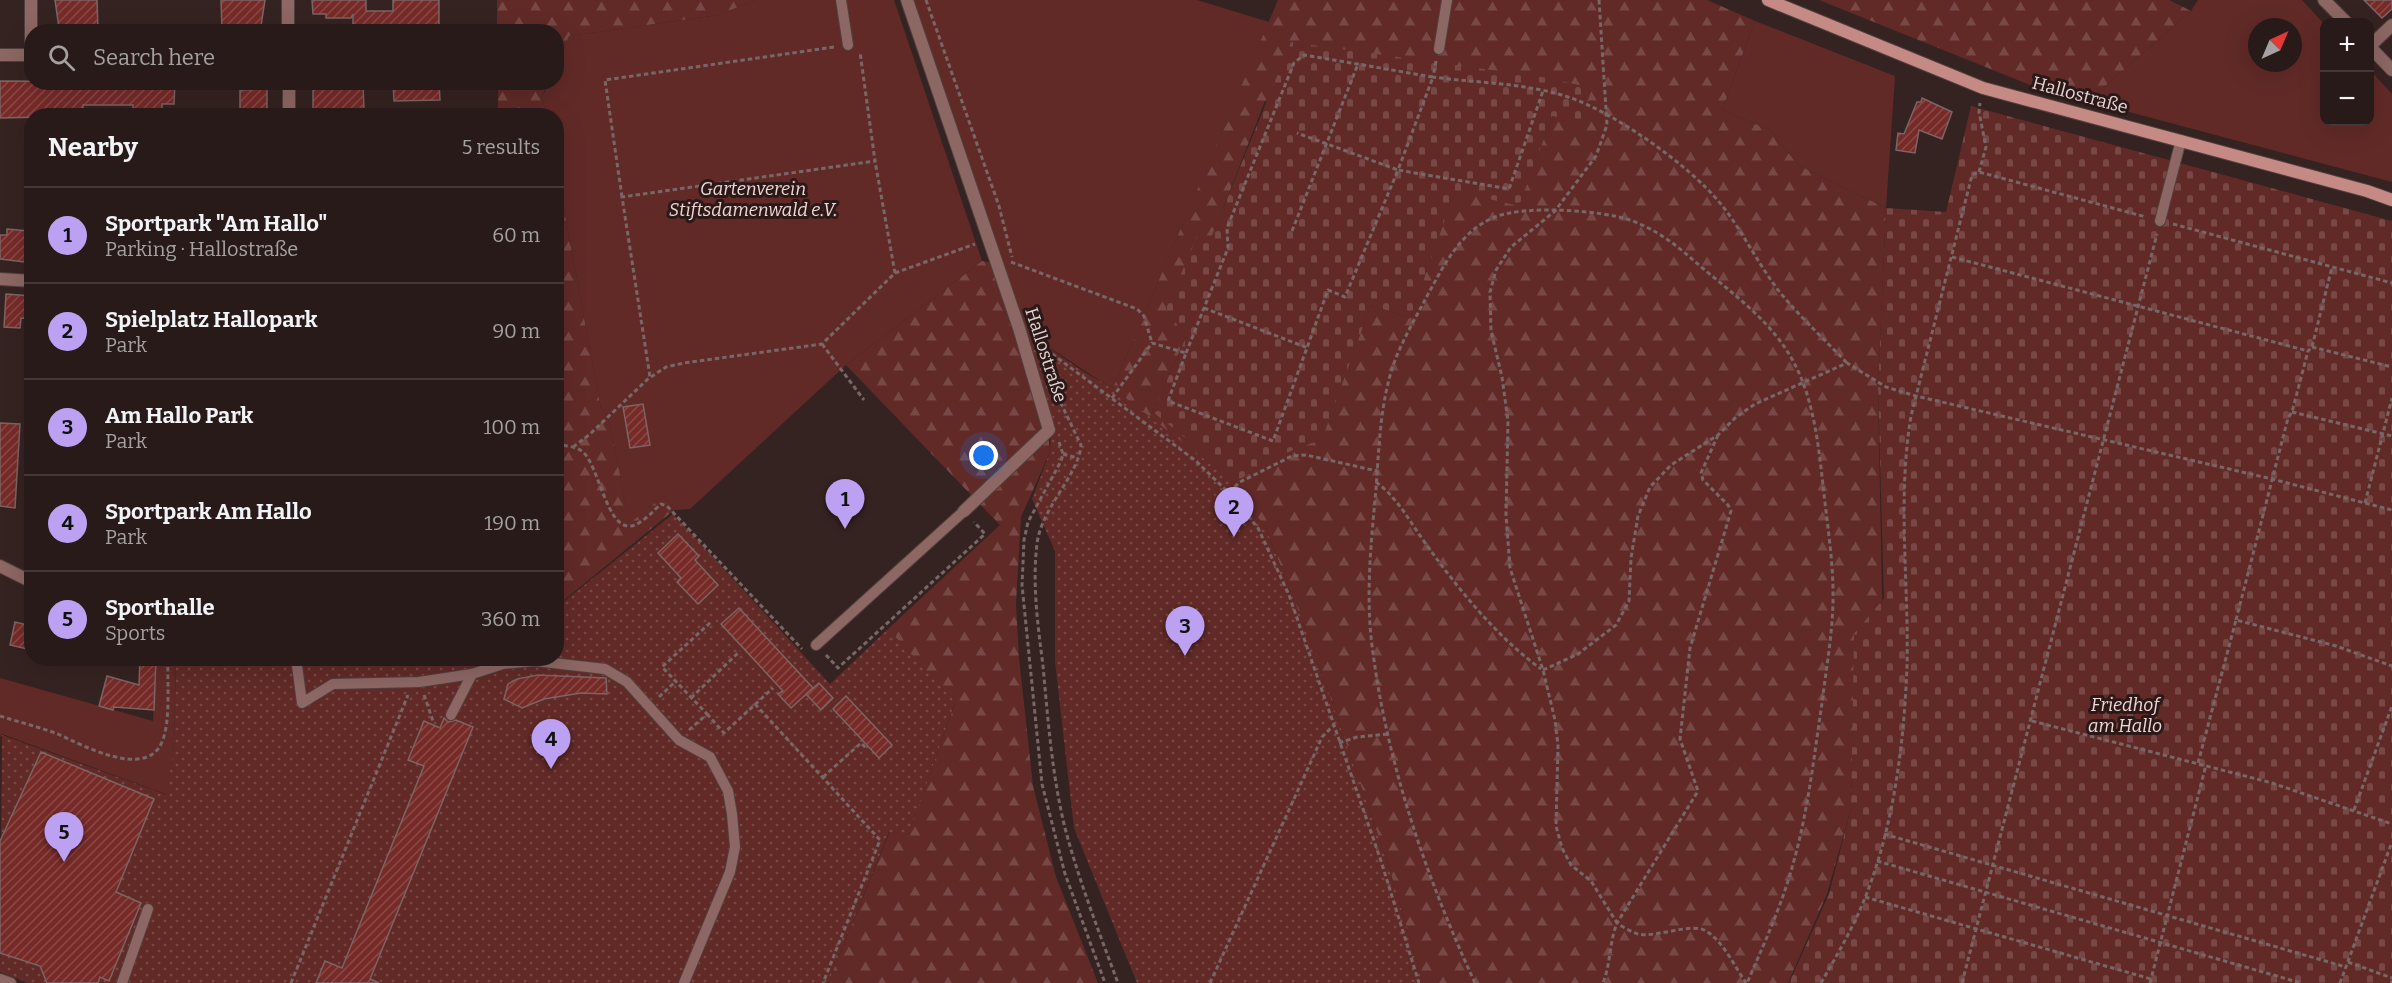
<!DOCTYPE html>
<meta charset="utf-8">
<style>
:root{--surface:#281a19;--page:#342726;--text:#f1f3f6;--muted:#a5a1a2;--line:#443838;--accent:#bca0f2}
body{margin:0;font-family:Bitter,serif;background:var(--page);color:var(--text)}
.controls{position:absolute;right:18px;top:18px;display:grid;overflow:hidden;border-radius:12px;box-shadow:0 6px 24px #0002}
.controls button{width:54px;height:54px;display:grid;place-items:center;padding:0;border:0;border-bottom:2px solid var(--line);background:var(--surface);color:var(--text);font:30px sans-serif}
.compass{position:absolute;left:2248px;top:18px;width:54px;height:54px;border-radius:50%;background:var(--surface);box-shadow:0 6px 24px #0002;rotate:44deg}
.you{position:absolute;left:984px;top:456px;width:21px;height:21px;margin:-15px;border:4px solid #fff;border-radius:50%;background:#1a73e8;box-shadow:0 0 0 9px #1a73e833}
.badge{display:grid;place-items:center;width:39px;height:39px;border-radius:50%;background:var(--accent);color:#111;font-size:20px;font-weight:700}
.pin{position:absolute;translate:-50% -50px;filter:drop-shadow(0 2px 3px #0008)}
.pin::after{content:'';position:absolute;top:32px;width:21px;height:18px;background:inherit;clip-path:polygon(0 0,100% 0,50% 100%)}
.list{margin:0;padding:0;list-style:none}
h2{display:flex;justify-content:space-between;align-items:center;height:78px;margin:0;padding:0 24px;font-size:26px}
h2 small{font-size:20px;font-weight:400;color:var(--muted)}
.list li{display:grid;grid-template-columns:39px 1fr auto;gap:18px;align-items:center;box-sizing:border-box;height:96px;padding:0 24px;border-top:2px solid var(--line)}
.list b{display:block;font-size:22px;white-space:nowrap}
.list p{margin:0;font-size:20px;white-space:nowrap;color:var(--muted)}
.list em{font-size:20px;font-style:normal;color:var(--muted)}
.icon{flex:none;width:33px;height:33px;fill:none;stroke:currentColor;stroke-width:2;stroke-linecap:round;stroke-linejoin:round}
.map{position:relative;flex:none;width:2392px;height:983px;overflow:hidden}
.search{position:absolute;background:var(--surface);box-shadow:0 6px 24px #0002;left:24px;top:24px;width:540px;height:66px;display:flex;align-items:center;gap:15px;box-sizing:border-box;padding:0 21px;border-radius:24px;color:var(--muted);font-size:22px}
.panel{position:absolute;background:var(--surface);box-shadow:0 6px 24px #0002;left:24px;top:108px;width:540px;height:558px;border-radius:24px}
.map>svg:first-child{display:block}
</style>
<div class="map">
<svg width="2392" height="983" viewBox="0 0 2392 983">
<defs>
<pattern id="forest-firs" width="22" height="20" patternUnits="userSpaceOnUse" patternTransform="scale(1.5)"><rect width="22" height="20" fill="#612a27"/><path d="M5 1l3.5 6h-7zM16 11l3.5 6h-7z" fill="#774845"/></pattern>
<pattern id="cemetery-stones" width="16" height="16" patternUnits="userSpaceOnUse" patternTransform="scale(1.5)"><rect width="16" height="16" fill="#612a27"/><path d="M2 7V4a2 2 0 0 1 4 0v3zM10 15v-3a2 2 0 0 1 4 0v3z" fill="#774845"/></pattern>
<pattern id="park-dots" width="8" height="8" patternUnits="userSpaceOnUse" patternTransform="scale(1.5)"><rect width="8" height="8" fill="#612a27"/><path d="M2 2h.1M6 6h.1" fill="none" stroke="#774845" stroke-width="1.8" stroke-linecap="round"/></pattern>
<pattern id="building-hatch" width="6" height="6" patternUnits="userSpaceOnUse" patternTransform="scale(1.5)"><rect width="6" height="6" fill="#772b29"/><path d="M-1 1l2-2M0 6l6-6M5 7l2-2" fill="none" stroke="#8a4947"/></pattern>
</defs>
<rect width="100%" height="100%" fill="#352321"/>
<g fill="#612a27" fill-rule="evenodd">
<path d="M756,0H894L982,261L846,365L690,509L674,510L664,496L630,524L608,417L601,409L557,172L556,116L546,115L542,97L549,83L556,82L557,64L569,36L718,15Z"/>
<path d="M912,0H1197L1269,22L1113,388C1083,372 1056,348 1024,335Z"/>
<path d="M2198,0H2302L2324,24V122H2370V70L2392,94V182L2088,101L2191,11ZM2257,27H2293V63H2257Z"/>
<path d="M1755,21L1895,76L1886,208L1798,165L1770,130L1722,110Z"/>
<path d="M156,659H176L174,743L168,795L2,734L0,738V678L153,721Z"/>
</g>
<g fill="url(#forest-firs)" fill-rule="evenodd">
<path d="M497,0H756L718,15L569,36L557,64L556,32L497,31Z"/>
<path d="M1278,0H1707L1755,21L1722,110L1770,130L1798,165L1886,208L1878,388L1882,600L1855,635L1851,808L1827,894L1788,983H1423L1387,861L1314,651L1266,529L1172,437L1113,388ZM1592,88L1552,116L1519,205L1455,190L1410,318L1371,305L1321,439L1286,453L1153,412L1186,337L1198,234L1211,239L1265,101Z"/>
<path d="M1819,0H2169L2191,11L2088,101L2040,89Z"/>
<path d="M498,83H548L542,97L546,115H498Z"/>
<path d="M557,172L601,409L608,417L630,523L664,496L674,510L557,606Z"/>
<path d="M982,261L993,263L1048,433L1050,452L1021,517L1016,604L1019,658L1033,786L1056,877L1098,983H828L890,831L908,836L955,703L888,629L1000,525L846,365Z"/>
</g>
<g fill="url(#cemetery-stones)">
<path d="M1291,42L1548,78L1592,88L1581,121L1552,116L1519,206L1455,191L1410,318L1371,305L1322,439L1286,453L1238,480L1153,412L1186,337L1166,309L1198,234L1211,238Z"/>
<path d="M1971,106L2392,221V983H1789L1829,894L1851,808L1854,634L1884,598L1878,388L1886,208L1946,212Z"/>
</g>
<g fill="url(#park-dots)">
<path d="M1024,335L1040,342L1084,372L1113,388L1236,484L1266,529L1314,651L1387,861L1423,983H1137L1074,828L1055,661V551L1032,499L1050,452L1051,428Z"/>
<path d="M673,514L830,684L888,629L955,702L908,837L889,832L828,983H28L0,972L2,735L167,795L174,743L176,659L556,658L557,607Z"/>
</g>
<g fill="url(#building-hatch)" stroke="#7b6563" stroke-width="1.5">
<path d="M55,0H97L98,30L70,31V28H59Z"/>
<path d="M221,0H265L261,26H250V29H222Z"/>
<path d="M312,0H366V11H393V0H439V32H353V14L351,18H326V14H313Z"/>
<path d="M2364,0H2392V9L2382,18Z"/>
<path d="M0,81L175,82L174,104H162V116H133V105H83V116L0,118Z"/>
<path d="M317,82H363L364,112L343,111V116H317V109H313V88H317Z"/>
<path d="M393,82H439L440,100L394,101Z"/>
<path d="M267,89V116H240V90Z"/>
<path d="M1922,98L1952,112L1942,139L1919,130L1915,153L1896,150L1898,133L1904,134L1917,102H1921Z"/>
<path d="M7,229L29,231L32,263L0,259V235H7Z"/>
<path d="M6,294L32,296V319L21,318L20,328L4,327Z"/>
<path d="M643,404L650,445L630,448L623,407Z"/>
<path d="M0,423L20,424L15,508L0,506Z"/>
<path d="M678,534L699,556L695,560L718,585L698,604L677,582L681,578L658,553Z"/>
<path d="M739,608L813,688L791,708L778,694L783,691L721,624Z"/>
<path d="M15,622L32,626V650L10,645Z"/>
<path d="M140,658H156L154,710L114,707L113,710L99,706L107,676L139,685Z"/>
<path d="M538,675L606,678L607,694L581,693L544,699L522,708L504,699L508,684L517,679Z"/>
<path d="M819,683L833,698L821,710L806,694Z"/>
<path d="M846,696L892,745L879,758L833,709Z"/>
<path d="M444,718L448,722L456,720L473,727L370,979L379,983H316L325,961L342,968L424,766L408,760L424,721L440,728Z"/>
<path d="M41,752L154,799L116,892L141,903L109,981L100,977L98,983H47L40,966L0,953V841Z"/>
</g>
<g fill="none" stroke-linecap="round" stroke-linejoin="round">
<defs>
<g id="lane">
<path d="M841,0L848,45"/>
<path d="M1439,49L1447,0"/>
<path d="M2160,221L2181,140"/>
<path d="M816,645L964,511"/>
<path d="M296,658L302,703L333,684L419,682L472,674L503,664L535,661L605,669L627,682L679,740L710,757L728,791L732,814L735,847L730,872L684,983"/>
<path d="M451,715L472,674"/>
<path d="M0,979L11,983"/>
<path d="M122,983L148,909"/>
</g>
<g id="street">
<path d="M31,0V55"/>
<path d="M288,0V32"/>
<path d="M907,0L1019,328L1049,430L964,511"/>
<path d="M2324,0L2346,22"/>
<path d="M2370,46L2392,25"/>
<path d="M2370,47L2392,70"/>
<path d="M0,55H32"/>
<path d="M289,82V116"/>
<path d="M0,279L32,281"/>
<path d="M0,566L32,582"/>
</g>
<path id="secondary" d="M1768,0L1983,88L2367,191L2392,200"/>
</defs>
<use href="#lane" stroke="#513f3e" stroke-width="12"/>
<use href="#street" stroke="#513f3e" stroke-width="14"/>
<use href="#secondary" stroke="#513f3e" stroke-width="14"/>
<g stroke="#776766" stroke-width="3" stroke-dasharray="4.5 3" stroke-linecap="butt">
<path d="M926,0L999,206L1012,257"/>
<path d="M1599,0L1607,125L1596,156L1555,211L1511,247L1496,270L1490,292L1491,331L1502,377L1508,421L1506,515L1510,568L1543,670L1555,720L1558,745L1556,826L1562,848L1571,865L1591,881L1617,923C1609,943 1611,963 1603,983"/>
<path d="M1436,61L1433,77C1477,83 1526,83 1568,97C1614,112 1689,165 1720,203C1742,230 1757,262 1778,290C1799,316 1824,339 1847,363"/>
<path d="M1979,172L1986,147L1979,112L1980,103"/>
<path d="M622,197L605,80L834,47"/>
<path d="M2173,224L2392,283"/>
<path d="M1292,231L1358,64"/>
<path d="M1952,257L2308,351"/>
<path d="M1011,262L1137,309L1144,316L1152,343"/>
<path d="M895,273L975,244"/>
<path d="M1204,308L1308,348"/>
<path d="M822,344L864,400"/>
<path d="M1040,345L1196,461L1229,493L1258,528L1289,595L1381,861L1419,983"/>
<path d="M2312,347L2392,367"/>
<path d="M1186,353L1228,248L1227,228L1294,63L1304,55L1433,77L1398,170L1509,189L1543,91"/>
<path d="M651,377L666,367L684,363L822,344L895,273L875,161"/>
<path d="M1054,389L1081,445C1079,475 1041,508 1037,544C1032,584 1038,626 1043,666C1048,720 1052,775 1065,828C1079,881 1099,932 1118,983"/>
<path d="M1112,398L1152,343L1186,353L1168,401L1273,441L1328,290L1345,297L1398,170L1297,133"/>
<path d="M2292,412L2392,436"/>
<path d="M1718,435L1701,473L1703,480L1728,505L1731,511L1690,648L1680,739L1698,791L1617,923C1623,927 1631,932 1638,934C1657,938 1692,922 1706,931C1723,941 1735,967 1746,983"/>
<path d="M1059,442L1063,454L1061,461L1028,522L1024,540L1022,585L1042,784L1065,874L1105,983"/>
<path d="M556,444C565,446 576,446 583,452C599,466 607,530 631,526C641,525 653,511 661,504L667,506L802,649"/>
<path d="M573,447L589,435L650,377L622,197L875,161L860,52"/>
<path d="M1063,454L1077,458"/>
<path d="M1376,482C1399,499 1411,524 1428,547C1460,591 1497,637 1541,669"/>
<path d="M1229,492L1240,482L1292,456L1306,455L1377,471"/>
<path d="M2365,503L2392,398"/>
<path d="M2236,620L2288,418L2292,412L2308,351L2312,347L2332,267"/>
<path d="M826,655L838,668L985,534L974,522"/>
<path d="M1543,670L1578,654L1616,625L1629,601L1631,558L1638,516L1650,487L1671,465L1718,435L1736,417L1755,404L1847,363L1886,387L1916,396L2272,479L2392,510"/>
<path d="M424,695L433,721"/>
<path d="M659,697L676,681"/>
<path d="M691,698L740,651"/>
<path d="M755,704L880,840L823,983"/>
<path d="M707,714L724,733L773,688"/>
<path d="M0,716C19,722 39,727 58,734C82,745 146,780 162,742C171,721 167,682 168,658"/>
<path d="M2032,721L2272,783L2392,824"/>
<path d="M689,730L707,714L662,667L712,621"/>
<path d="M1339,743L1357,737L1389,734"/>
<path d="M2198,763L2236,620L2336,646L2392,666"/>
<path d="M823,777L861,743L866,748"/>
<path d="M2354,810L2392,706"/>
<path d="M1884,834L2346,967"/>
<path d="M1877,861L2301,983"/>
<path d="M1865,897L2151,979"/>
<path d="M2348,962L2392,978"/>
<path d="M291,983L408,695"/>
<path d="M1210,983L1314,755L1322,737L1333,726"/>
<path d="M1475,983C1427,879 1388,767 1373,653C1365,599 1371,543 1376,489C1379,448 1380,403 1394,363C1402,341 1415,319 1426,298C1443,267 1460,231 1495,217C1525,205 1600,210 1630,220C1653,228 1674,243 1692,259C1725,288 1766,316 1789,354C1813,393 1818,441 1823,485C1827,524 1834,564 1833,603C1832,637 1826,670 1822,703C1814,756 1808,812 1793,864C1782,905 1764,944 1747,983"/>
<path d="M1821,983C1837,955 1853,928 1865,898C1894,825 1904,744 1907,666C1909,583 1897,499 1911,416L1972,175L1979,172L2146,217"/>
<path d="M1962,983L2157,234"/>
<path d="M2150,983L2206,765"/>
<path d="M2340,983L2392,842"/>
<path d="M2391,983L2392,981"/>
</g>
<use href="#lane" stroke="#8c6764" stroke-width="10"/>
<use href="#street" stroke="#8c6764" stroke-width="12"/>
<use href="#secondary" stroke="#c68a85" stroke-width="12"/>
</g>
<g text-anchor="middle" stroke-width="6" stroke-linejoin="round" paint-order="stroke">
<g font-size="18" fill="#e2d5d4" stroke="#2b1918">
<text transform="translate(2080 95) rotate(15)" y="6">Hallostraße</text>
<text transform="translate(1046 355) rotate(72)" y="6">Hallostraße</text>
</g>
<g font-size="18" font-style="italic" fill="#f0d8d5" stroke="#2b1918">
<text x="753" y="195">Gartenverein<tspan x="753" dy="21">Stiftsdamenwald e.V.</tspan></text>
<text x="2125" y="711">Friedhof<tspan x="2125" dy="21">am Hallo</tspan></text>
</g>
</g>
</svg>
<div class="controls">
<button>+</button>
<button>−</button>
</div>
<svg class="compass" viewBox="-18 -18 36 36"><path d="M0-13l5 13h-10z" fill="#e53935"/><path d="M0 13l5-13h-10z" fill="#a5a1a2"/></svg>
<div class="you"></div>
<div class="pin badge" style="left:845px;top:529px">1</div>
<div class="pin badge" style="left:1234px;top:537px">2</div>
<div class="pin badge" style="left:1185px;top:656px">3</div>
<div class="pin badge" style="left:551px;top:769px">4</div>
<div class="pin badge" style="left:64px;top:862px">5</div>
<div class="search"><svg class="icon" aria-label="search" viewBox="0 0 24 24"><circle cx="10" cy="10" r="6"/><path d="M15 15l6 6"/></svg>Search here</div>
<section class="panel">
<h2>Nearby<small>5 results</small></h2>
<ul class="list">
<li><span class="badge">1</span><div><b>Sportpark &quot;Am Hallo&quot;</b><p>Parking · Hallostraße</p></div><em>60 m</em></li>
<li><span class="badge">2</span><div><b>Spielplatz Hallopark</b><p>Park</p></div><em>90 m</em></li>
<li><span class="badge">3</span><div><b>Am Hallo Park</b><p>Park</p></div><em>100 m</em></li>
<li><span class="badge">4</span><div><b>Sportpark Am Hallo</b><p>Park</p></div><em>190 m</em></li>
<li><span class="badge">5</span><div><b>Sporthalle</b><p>Sports</p></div><em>360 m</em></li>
</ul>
</section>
</div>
